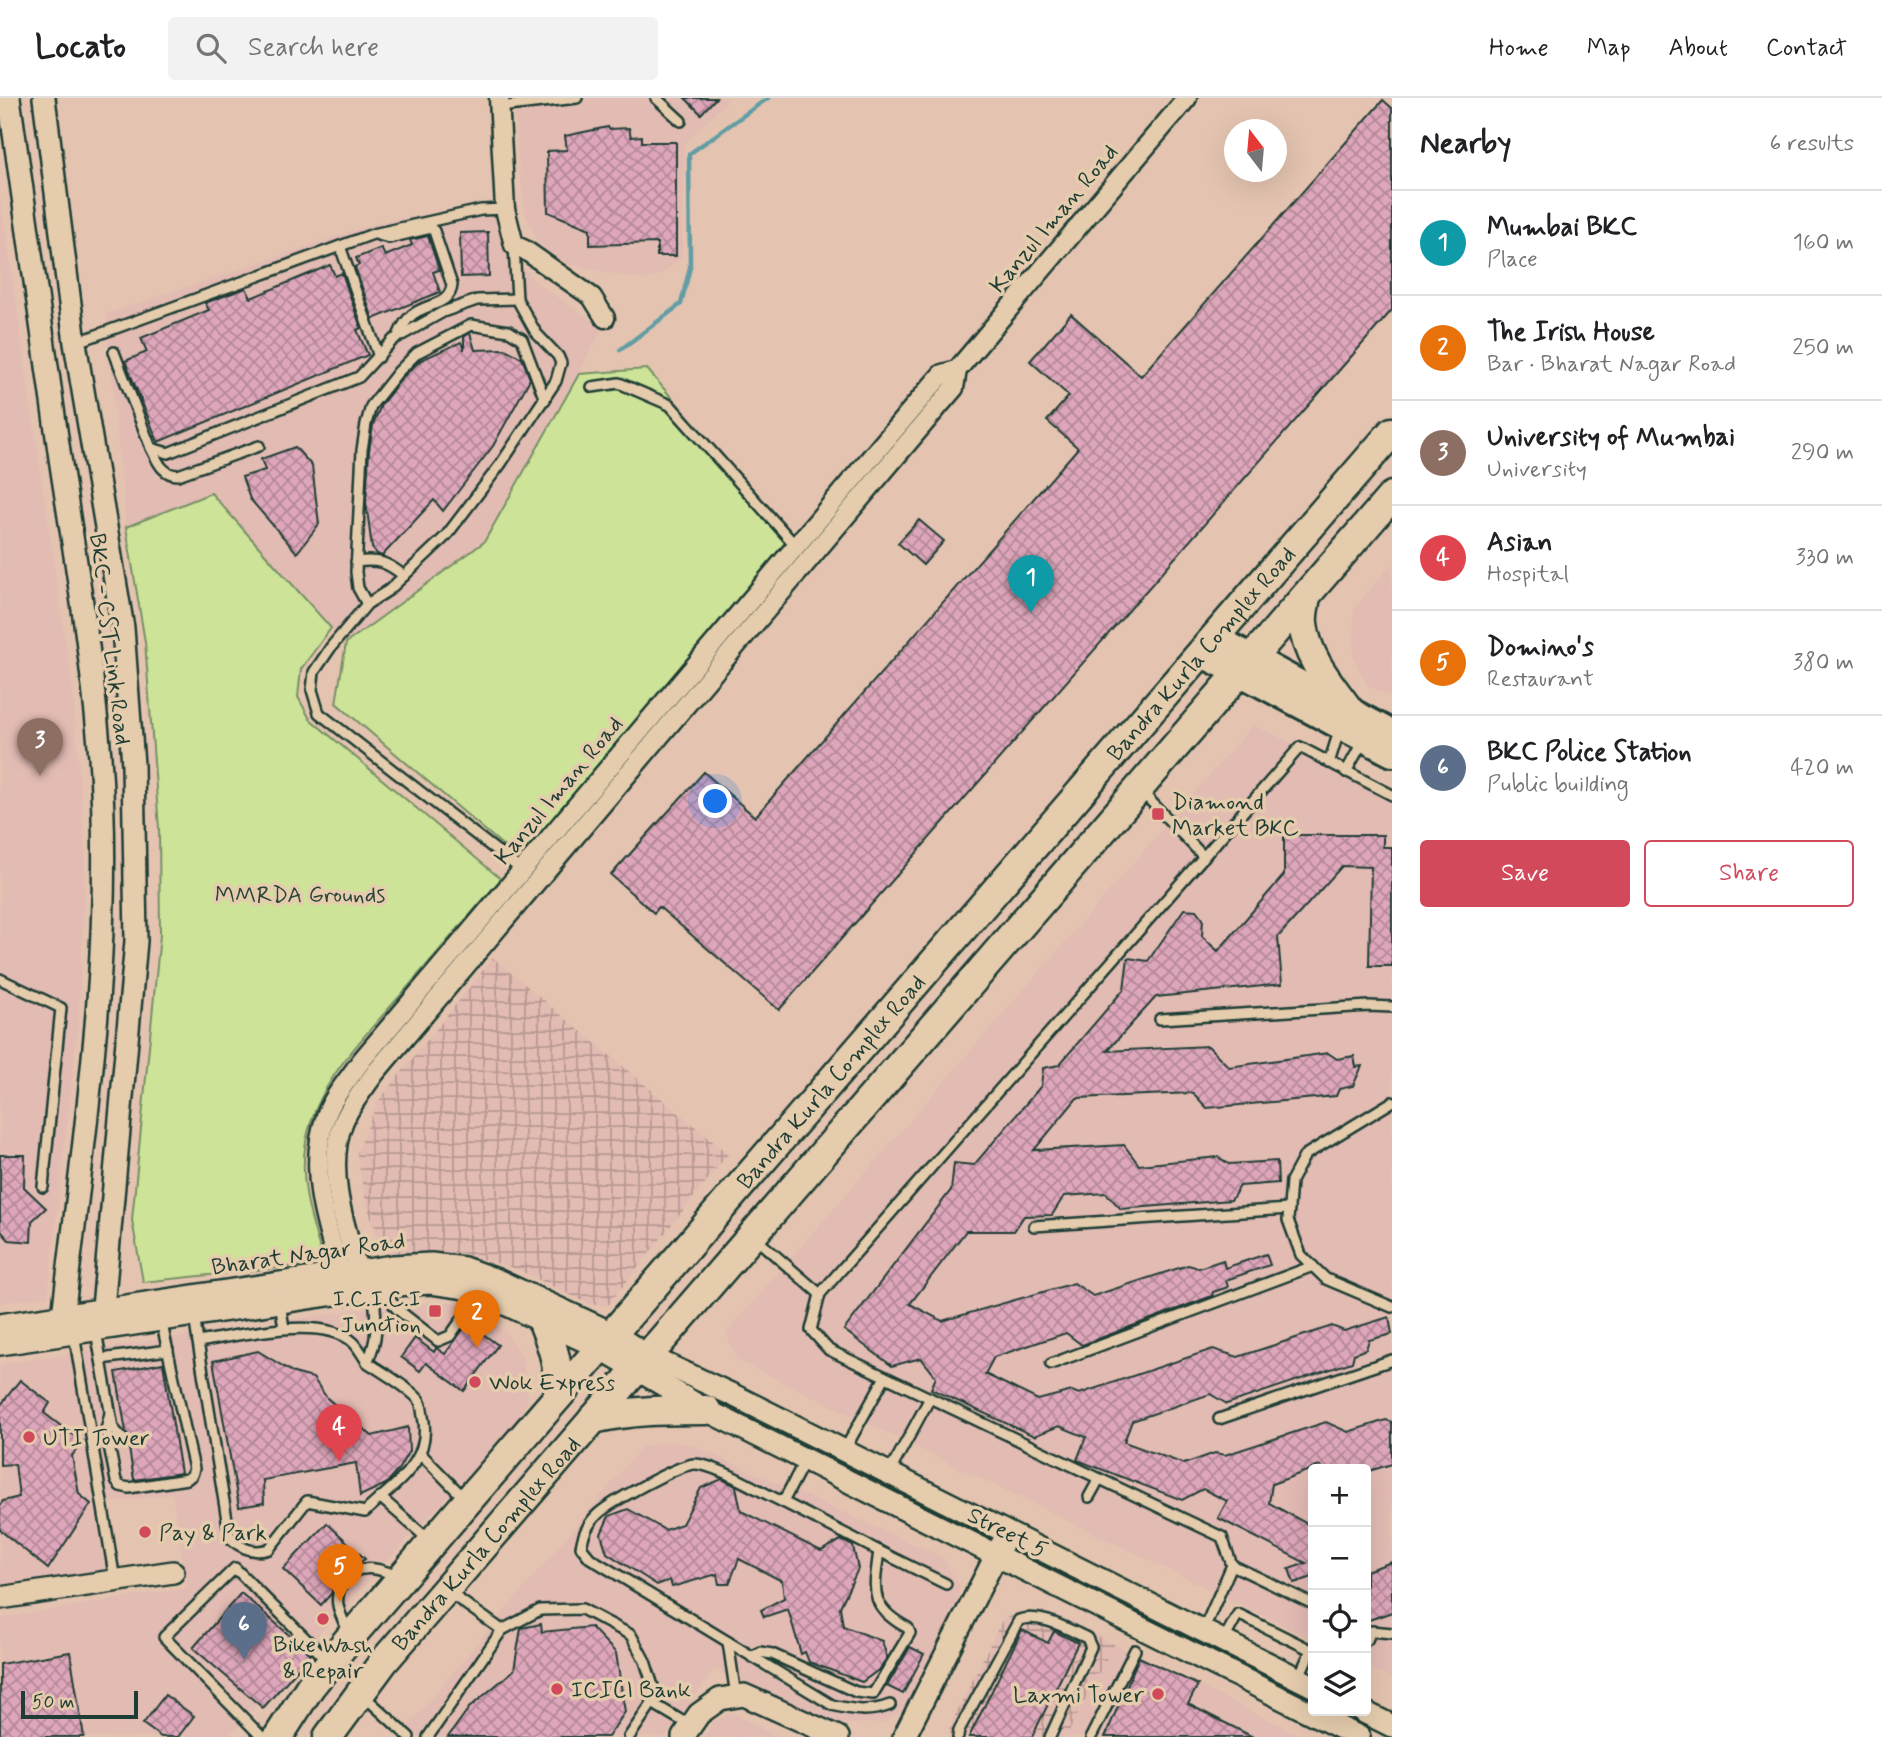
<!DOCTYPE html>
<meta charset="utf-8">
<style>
:root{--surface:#fff;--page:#f2f2f2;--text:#202124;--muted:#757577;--line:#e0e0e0;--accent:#d1495b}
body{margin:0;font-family:Mynerve,sans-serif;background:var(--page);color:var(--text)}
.controls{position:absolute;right:21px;bottom:21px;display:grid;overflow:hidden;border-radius:7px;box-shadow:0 7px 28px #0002}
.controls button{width:63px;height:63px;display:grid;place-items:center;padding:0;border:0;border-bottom:2px solid var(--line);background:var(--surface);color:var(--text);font:35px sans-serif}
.compass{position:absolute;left:1224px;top:21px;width:63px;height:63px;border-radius:50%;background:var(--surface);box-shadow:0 7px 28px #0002;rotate:344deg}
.scale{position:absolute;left:21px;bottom:18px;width:117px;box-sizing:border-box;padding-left:7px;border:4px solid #1f3d34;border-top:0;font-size:19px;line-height:24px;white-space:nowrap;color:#1f3d34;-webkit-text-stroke:5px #e5ccad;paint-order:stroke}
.you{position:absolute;left:716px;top:704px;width:24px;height:24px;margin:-18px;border:5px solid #fff;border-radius:50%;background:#1a73e8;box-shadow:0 0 0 10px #1a73e833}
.badge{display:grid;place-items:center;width:46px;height:46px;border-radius:50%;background:var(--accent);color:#fff;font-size:23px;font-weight:700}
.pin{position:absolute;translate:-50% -58px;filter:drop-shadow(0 2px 4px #0008)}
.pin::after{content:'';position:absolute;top:37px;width:24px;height:21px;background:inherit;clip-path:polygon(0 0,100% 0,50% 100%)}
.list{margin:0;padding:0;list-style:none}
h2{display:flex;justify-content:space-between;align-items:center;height:91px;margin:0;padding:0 28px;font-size:30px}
h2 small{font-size:23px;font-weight:400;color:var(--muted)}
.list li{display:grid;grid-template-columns:46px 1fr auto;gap:21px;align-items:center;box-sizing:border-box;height:105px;padding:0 28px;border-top:2px solid var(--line)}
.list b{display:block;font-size:26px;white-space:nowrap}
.list p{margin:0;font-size:23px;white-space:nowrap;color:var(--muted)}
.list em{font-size:23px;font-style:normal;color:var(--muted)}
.actions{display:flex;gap:14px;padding:21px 28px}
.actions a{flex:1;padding:16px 0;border:2px solid var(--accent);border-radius:7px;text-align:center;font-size:24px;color:var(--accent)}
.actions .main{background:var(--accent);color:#fff}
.icon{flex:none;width:38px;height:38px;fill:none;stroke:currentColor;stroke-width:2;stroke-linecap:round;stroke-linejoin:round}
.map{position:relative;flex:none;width:1392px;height:1639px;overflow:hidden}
header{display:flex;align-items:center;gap:42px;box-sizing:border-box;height:98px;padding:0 35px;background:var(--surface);border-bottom:2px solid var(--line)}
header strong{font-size:33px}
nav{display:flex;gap:38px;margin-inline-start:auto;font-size:24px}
.search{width:490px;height:63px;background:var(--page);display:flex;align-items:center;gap:18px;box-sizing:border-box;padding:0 24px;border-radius:7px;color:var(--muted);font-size:26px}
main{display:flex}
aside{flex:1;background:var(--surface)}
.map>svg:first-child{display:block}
</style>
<header>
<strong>Locato</strong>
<div class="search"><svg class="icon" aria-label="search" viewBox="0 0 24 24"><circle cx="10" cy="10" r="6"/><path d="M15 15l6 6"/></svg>Search here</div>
<nav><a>Home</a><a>Map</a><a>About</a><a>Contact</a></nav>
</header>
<main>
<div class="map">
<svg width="1392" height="1639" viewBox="0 0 1392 1639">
<defs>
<pattern id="industrial-grid" width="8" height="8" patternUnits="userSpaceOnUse" patternTransform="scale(1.75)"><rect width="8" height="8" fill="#e2bbb3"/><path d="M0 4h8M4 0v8" fill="none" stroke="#b79992"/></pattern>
<pattern id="building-cross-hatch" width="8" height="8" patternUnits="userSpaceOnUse" patternTransform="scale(1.75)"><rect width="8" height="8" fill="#dea6ba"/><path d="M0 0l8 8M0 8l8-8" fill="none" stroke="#b38898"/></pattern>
</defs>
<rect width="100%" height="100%" fill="#e4c4b0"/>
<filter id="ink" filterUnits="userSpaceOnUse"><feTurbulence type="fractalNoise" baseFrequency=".0143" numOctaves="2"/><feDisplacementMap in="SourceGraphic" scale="14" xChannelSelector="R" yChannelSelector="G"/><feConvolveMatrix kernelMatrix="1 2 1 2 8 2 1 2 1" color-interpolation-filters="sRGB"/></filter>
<g filter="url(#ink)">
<g fill="#e2bbb3">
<path d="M515,0H730L685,46L682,158L664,175L643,182L567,166L538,146L525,115L518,61Z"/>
<path d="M0,96L74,601L85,756L79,917L48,1198L0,1205Z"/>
<path d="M494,106L510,156L537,185L603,230L484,444L346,545L339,534L331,530L211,395L126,429L106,216L380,124Z"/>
<path d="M1392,465V599L1367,587L1354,561V511Z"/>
<path d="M1253,627L1392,692V1581L1366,1568V1371H1313V1542L737,1262L726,1235Z"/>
<path d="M464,1204L504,1233L522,1258L528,1302L513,1329L313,1542L228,1639H0V1520L187,1490L172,1395L106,1406L117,1474L0,1488V1266L400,1205Z"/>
<path d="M664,1344L687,1345L941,1458L960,1488L952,1533L917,1603L884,1625L833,1626L714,1571L666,1639H399L641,1350Z"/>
<path d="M1114,1546L1304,1639H1066Z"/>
<path d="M732,1615L778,1639H703L714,1623Z"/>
</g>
<g fill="url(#industrial-grid)">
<path d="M493,860L728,1056L608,1207H591L517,1171L461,1155L393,1154L377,1139L364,1097L357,1055L377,1005Z"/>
<path d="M1020,1513H1045L1114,1546L1066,1639H949V1630L1002,1522Z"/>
</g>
<g fill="#cde398" stroke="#769066" stroke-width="2">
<path d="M647,271L793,441L525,754L513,756L336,605L346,545L484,444L579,276Z"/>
<path d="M211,395L331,530L301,571L298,599L310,621L501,781C470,817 438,853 407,890C367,936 317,982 306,1044C298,1085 313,1127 324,1165L143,1184L132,1122L160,837L159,730L145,544L126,429Z"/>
</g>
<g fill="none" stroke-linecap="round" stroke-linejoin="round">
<path stroke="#629da4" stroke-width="4.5" d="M620,252L681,206L690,169L689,56L768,0"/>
</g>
<g fill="url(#building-cross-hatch)" stroke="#1f3d34" stroke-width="2">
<path d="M685,0H716L701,16Z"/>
<path d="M1383,2L1392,10V212L779,912L659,809L654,815L611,777L704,674L755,719L1078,350L1047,323L1069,298L1030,263L1071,216L1141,278Z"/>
<path d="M608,29L609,31L629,30L631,39L642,38V44H676V158H657V145L590,147V131L548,114L547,53L567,52L565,38Z"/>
<path d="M488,134L489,178L461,179L460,135Z"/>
<path d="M428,138L439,172L433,174L440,194L373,221L355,169L359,167L356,160L381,150L385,158L412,147L410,142Z"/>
<path d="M330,167L335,178L342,175L361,230L357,232L368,257L158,344L125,263L147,254L141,240L209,212L205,205L246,190L251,200Z"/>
<path d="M470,235L475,252L505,251L522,260L530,281L493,348L443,413L434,402L382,458L377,456L372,450L366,404L369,353L373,327L381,307L403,279L421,262L461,244L464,252V239Z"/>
<path d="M295,349L312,368L319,426L297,455L250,401L242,379L265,372L261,361Z"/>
<path d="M919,422L944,443L923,467L898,445Z"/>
<path d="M1284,737H1383V749H1392V868H1369L1371,769L1342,768L1278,839L1282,886L1156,899L1107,953L1208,948L1229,969L1328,955L1337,961L1354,958L1356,969L1362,968L1353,988L1339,991L1336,998L1207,1010L1193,995L1077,1000L1034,1052L1124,1047L1139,1067L1218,1059L1229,1066L1277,1063L1278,1085L1240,1088L1231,1102L1121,1111L1106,1095L1064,1098L1052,1117L1024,1118L1014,1133H966L910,1206L942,1223L1074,1185L1093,1198L1188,1167L1199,1170L1223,1162L1225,1170L1266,1156L1270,1167L1226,1182L1228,1189L1213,1194L1212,1198L1082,1247L1066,1235L994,1259L985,1276L1038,1302L1072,1293L1079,1296L1213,1251L1238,1259L1332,1228L1344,1233L1389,1219L1392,1236L1369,1242L1366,1251L1354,1256L1352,1264L1227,1306L1210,1296L1132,1323L1124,1344L1184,1366L1215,1355L1225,1357L1326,1324L1348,1334L1386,1322L1392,1324V1366L1366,1374V1371H1324L1320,1368L1272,1386L1269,1405L1313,1429V1479L1294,1485L1289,1471L1306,1465L1218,1420L1227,1403L1203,1391L1182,1402L1077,1362L1086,1339L1059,1328L1034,1338L931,1291L936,1279L921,1260L892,1268L844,1232L951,1092L954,1065L974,1067L1041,988L1043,970L1059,967L1124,891L1128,860L1148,863L1184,811L1196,812L1203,821L1202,838L1218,853L1284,777Z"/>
<path d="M0,1057H25L24,1089L46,1110L32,1123L31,1144L9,1142L0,1132Z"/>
<path d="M468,1225L498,1247L464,1293L426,1265L420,1273L401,1259L415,1240L434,1254L436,1250L445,1256Z"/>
<path d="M258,1253L294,1275L313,1280L327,1300L372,1338L408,1329L409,1353L398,1372L386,1386L360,1398L356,1365L263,1382L264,1405L239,1409L213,1263Z"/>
<path d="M163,1265L181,1375L134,1382L128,1344L129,1339L126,1334L116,1274Z"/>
<path d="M20,1282L50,1305L44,1315L82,1344L72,1358L79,1396L91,1406L48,1471L0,1432V1407L3,1403L19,1399L15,1366L0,1367V1308Z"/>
<path d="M722,1381L736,1388L741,1413L821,1453L841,1442L853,1448L858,1471L840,1509L843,1528L882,1543L887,1559L881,1570L862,1584L809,1564L805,1554L801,1556L788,1511L764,1519L761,1512L784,1500L782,1483L739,1461L729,1486H719L717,1476L672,1489L670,1482L657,1487L607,1455L601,1436L609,1418L628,1411L665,1432L682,1426L701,1390Z"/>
<path d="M327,1425L365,1461L344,1473L337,1481L331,1496L321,1507L283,1471Z"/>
<path d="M1392,1464V1514L1366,1523V1473Z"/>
<path d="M241,1495L311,1556L263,1610L193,1550Z"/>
<path d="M541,1526L542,1534L591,1529L616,1555L625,1614L608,1639H448L469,1610L514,1572L521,1530Z"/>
<path d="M1022,1532L1048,1545L1054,1533L1078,1545L1032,1639H969Z"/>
<path d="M910,1549L924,1556L903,1596L887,1588Z"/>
<path d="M70,1554L84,1639H0V1566Z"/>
<path d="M1139,1559L1198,1587L1188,1606L1253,1639H1105Z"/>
<path d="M165,1597L194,1618L178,1639H161L143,1626Z"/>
</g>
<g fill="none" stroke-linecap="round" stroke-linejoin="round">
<defs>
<g id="service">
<path d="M656,0L681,23"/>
<path d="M499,9L577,0"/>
<path d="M378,137L389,140L431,130L434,133L452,187C450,208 426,205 412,217C406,222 402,229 399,236"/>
<path d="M514,147L517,201L536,235L558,258L561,265L556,283L500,367L446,438L389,492L367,506L331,549L314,574L312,592L319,615L524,774"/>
<path d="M340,148L379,259"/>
<path d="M75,245L373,136L481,112L505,111"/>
<path d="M114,254L151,350L168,355L359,279L393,242L443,214L477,202L517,201"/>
<path d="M592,289L619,285L670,307L796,448"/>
<path d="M151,350C157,362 162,377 178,377L259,348"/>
<path d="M356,464C378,461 387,464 404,478"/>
<path d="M367,506L358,490L356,474L362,352L366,326L371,308L398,274L417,255L471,227L509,233L522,241L545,302"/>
<path d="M1329,665L1340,630"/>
<path d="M1346,674L1363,643"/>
<path d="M1142,694L1204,759"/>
<path d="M0,881L61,910L43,1089"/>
<path d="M1160,921L1369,908L1392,909"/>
<path d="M1392,1004L1305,1057L1291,1083L1288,1122L1301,1157L1326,1181L1392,1209"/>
<path d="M1034,1128L1289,1111"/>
<path d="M755,1140L820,1196"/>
<path d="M380,1189L397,1211L438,1243L450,1238L479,1197"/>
<path d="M280,1205L284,1230"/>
<path d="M194,1218L198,1244"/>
<path d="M96,1233L113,1330L122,1340"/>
<path d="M74,1236L115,1482"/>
<path d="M101,1261L168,1252"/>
<path d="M367,1264C363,1258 359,1250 354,1245C324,1216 236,1238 198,1244L230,1440C242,1451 254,1456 269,1451L307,1403L365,1414C394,1386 433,1364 423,1318C422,1313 422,1306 419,1302C410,1290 380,1273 367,1264C380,1240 376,1217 373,1191"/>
<path d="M1051,1266L1313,1168"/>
<path d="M110,1315L106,1332L116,1383L120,1388L129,1390L187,1381L192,1377L194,1371L161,1222"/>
<path d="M1219,1321L1392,1262"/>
<path d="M844,1353L885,1279"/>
<path d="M421,1356L466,1402"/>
<path d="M889,1375L930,1300"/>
<path d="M380,1399L429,1442"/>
<path d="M1089,1399L1099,1381"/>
<path d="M783,1404C762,1395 714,1365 694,1366C678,1367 611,1404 598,1416C589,1424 583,1437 581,1449L590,1460L832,1607C853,1612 869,1615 890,1607"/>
<path d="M879,1453L946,1486"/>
<path d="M447,1493L502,1532"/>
<path d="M1313,1506L1232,1467L1222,1439L829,1252L811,1232L820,1196L1300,649L1392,697"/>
<path d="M348,1533C338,1513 330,1496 349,1478C353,1474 358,1471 364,1471C374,1469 386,1474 396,1477"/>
<path d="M1203,1533L1232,1467"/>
<path d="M1367,1542L1371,1533L1392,1535"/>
<path d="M1223,1543L1238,1516L1311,1552L1298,1581"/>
<path d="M728,1544L736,1598"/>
<path d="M752,1559L760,1554L772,1556L856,1594L873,1596L910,1535L908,1530C868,1509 874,1492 879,1453L783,1404L805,1362"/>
<path d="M364,1598L409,1639"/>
<path d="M652,1605L689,1627"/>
<path d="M262,1639L164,1539L235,1470L328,1563"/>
<path d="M428,1639L502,1532L540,1512L582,1511L631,1537L645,1563L653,1588L652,1605L629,1639"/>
<path d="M958,1639L959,1632L1019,1522C1042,1515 1067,1531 1087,1540L1091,1549L1050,1639"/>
<path d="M1091,1639L1135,1552"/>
</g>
<g id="minor">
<path d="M499,0L505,111L514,147L525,152L592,199L605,220"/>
<path d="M362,1185C348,1136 324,1076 343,1025C350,1007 364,991 375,975L942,304L954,290L957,272L1187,0"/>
<path d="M344,1187C328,1134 306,1073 326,1018C333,998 349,981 361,963L928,292L942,276L957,272"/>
</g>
<g id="tertiary">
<path d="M9,0C25,120 42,240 60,360C75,459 92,559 100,659C114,846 85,1033 63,1218"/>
<path d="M44,0L75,245L123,530L133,667L136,843L103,1210"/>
<path d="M0,1227L393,1168L431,1166L464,1170L497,1182L612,1235L648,1258L735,1298L1313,1588"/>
<path d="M0,1246L395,1187L431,1185L460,1189L490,1199L600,1250L706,1312L1359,1639"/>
<path d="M0,1500L173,1474"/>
<path d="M1362,1613L1392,1628"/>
<path d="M683,1639L699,1616L720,1601L744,1597L838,1639"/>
<path d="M904,1639L1002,1446"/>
</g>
<g id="secondary">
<path d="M1215,539L1392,635"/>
<path d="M1200,556L1239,575L1392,656"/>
</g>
<g id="primary">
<path d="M1306,498C1305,506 1302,516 1303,525C1306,559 1330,586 1349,612"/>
<path d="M543,1224C553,1249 560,1270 558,1298"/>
<path d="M593,1321C633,1312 666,1312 706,1312"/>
<path id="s1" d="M278,1639L310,1589L352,1537L1392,334"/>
<path id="s2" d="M328,1639L384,1563L1392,398"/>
</g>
</defs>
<use href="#service" stroke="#1f3d34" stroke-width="14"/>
<use href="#minor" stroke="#1f3d34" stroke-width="23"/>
<use href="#tertiary" stroke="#1f3d34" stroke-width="26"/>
<use href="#secondary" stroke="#1f3d34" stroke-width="30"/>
<use href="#primary" stroke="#1f3d34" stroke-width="33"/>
<use href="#service" stroke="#e5ccad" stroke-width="9"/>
<use href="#minor" stroke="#e5ccad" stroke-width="18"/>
<use href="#tertiary" stroke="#e5ccad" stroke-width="21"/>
<use href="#secondary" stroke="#e5ccad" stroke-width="24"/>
<use href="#primary" stroke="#e5ccad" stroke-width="28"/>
</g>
</g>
<g fill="#d1495b" stroke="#e5ccad" stroke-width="2.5">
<rect x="1151" y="709" width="14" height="14" rx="3.5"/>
<rect x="428" y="1206" width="14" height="14" rx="3.5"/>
<circle cx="475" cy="1284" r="7"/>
<circle cx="29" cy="1339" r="7"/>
<circle cx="145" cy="1434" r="7"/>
<circle cx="323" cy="1521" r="7"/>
<circle cx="557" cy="1591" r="7"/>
<circle cx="1158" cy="1596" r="7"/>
</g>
<g text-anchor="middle" stroke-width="7" stroke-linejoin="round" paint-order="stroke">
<g font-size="23" fill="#1f3d34" stroke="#e5ccad">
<text transform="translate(1053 120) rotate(-50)" y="8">Kanzul Iman Road</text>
<text transform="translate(111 541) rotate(83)" y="8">BKC - CST Link Road</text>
<text dy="8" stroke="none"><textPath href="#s1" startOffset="1424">Bandra Kurla Complex Road</textPath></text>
<text transform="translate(558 692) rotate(-50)" y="8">Kanzul Iman Road</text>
<text dy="8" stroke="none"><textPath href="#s1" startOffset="858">Bandra Kurla Complex Road</textPath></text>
<text transform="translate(308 1155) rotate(-8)" y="8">Bharat Nagar Road</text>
<text transform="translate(1008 1434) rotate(27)" y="8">Street 5</text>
<text dy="8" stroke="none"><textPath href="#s2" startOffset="250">Bandra Kurla Complex Road</textPath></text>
</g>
<g font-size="23" fill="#1f3d34" stroke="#e5ccad" text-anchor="start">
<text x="1172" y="711">Diamond<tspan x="1172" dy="26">Market BKC</tspan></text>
<text x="421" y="1208" text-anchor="end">I.C.I.C.I<tspan x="421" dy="26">Junction</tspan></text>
<text x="489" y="1292">Wok Express</text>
<text x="43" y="1347">UTI Tower</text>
<text x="159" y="1442">Pay &amp; Park</text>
<text x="323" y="1554" text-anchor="middle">Bike Wash<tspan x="323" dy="26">&amp; Repair</tspan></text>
<text x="571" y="1599">ICICI Bank</text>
<text x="1144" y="1604" text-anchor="end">Laxmi Tower</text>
</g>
<g font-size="23" fill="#284539" stroke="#e5ccad">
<text x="300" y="804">MMRDA Grounds</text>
</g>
</g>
</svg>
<div class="controls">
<button>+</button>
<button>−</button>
<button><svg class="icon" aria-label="locate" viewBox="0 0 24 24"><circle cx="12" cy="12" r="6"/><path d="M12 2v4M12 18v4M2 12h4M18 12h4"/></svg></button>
<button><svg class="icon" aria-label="layers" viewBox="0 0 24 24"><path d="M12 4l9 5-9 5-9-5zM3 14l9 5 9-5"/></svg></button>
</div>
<svg class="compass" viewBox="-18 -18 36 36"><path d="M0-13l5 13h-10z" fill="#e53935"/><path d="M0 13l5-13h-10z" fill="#757577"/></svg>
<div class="scale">50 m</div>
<div class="you"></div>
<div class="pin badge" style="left:1031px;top:515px;background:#0f9aa8">1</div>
<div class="pin badge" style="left:477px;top:1250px;background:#e8710a">2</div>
<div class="pin badge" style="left:40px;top:678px;background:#8d6e63">3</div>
<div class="pin badge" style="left:339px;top:1364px;background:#e0444e">4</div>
<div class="pin badge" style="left:340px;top:1504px;background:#e8710a">5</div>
<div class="pin badge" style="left:244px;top:1562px;background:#5c6f8a">6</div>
</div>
<aside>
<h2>Nearby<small>6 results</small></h2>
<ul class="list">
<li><span class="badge" style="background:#0f9aa8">1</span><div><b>Mumbai BKC</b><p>Place</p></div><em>160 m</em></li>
<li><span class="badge" style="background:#e8710a">2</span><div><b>The Irish House</b><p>Bar · Bharat Nagar Road</p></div><em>250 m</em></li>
<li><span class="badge" style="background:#8d6e63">3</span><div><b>University of Mumbai</b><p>University</p></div><em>290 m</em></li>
<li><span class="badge" style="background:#e0444e">4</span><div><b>Asian</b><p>Hospital</p></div><em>330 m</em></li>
<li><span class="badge" style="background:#e8710a">5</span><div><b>Domino's</b><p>Restaurant</p></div><em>380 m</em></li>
<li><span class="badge" style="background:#5c6f8a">6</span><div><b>BKC Police Station</b><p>Public building</p></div><em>420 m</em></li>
</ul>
<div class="actions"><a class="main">Save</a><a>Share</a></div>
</aside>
</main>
